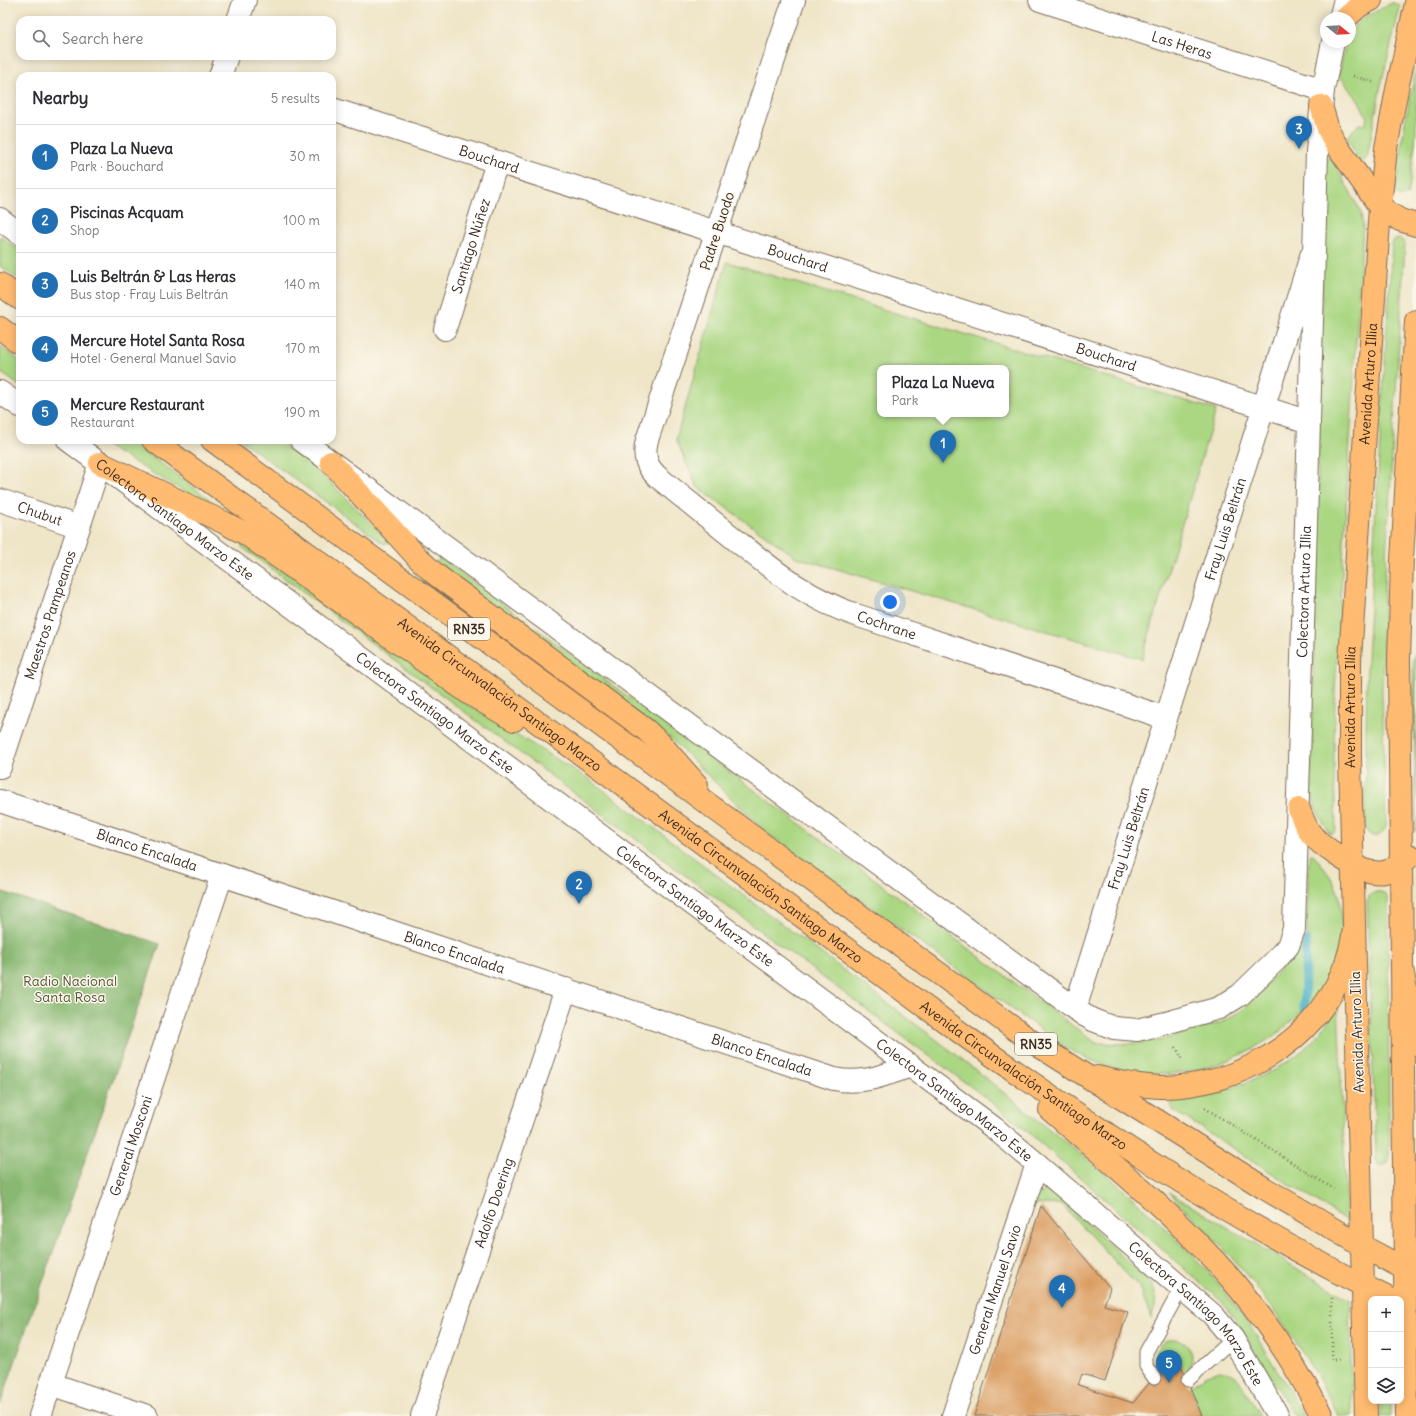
<!DOCTYPE html>
<meta charset="utf-8">
<style>
:root{--surface:#fff;--page:#f7f7f7;--text:#2b2b33;--muted:#7c7c81;--line:#e1e1e2;--accent:#1f6fb2}
body{margin:0;font-family:Delius,sans-serif;background:var(--page);color:var(--text)}
.controls{position:absolute;right:12px;bottom:12px;display:grid;overflow:hidden;border-radius:8px;box-shadow:0 2px 10px #0003}
.controls button{width:36px;height:36px;display:grid;place-items:center;padding:0;border:0;border-bottom:1px solid var(--line);background:var(--surface);color:var(--text);font:20px sans-serif}
.compass{position:absolute;left:1320px;top:12px;width:36px;height:36px;border-radius:50%;background:var(--surface);box-shadow:0 2px 10px #0003;rotate:108deg}
.you{position:absolute;left:890px;top:602px;width:14px;height:14px;margin:-10px;border:3px solid #fff;border-radius:50%;background:#1a73e8;box-shadow:0 0 0 6px #1a73e833}
.badge{display:grid;place-items:center;width:26px;height:26px;border-radius:50%;background:var(--accent);color:#fff;font-size:13px;font-weight:700}
.pin{position:absolute;translate:-50% -33px;filter:drop-shadow(0 1px 2px #0008)}
.pin::after{content:'';position:absolute;top:21px;width:14px;height:12px;background:inherit;clip-path:polygon(0 0,100% 0,50% 100%)}
.popup{position:absolute;left:877px;top:365px;width:132px;height:52px;box-sizing:border-box;display:grid;place-content:center;border-radius:8px;background:var(--surface);filter:drop-shadow(0 1px 3px #0005);font-size:13px;white-space:nowrap;color:var(--muted)}
.popup b{font-size:15px;color:var(--text)}
.popup::after{content:'';position:absolute;left:50%;top:100%;margin-left:-8px;border:8px solid transparent;border-top-color:var(--surface)}
.list{margin:0;padding:0;list-style:none}
h2{display:flex;justify-content:space-between;align-items:center;height:52px;margin:0;padding:0 16px;font-size:17px}
h2 small{font-size:13px;font-weight:400;color:var(--muted)}
.list li{display:grid;grid-template-columns:26px 1fr auto;gap:12px;align-items:center;box-sizing:border-box;height:64px;padding:0 16px;border-top:1px solid var(--line)}
.list b{display:block;font-size:15px;white-space:nowrap}
.list p{margin:0;font-size:13px;white-space:nowrap;color:var(--muted)}
.list em{font-size:13px;font-style:normal;color:var(--muted)}
.icon{flex:none;width:22px;height:22px;fill:none;stroke:currentColor;stroke-width:2;stroke-linecap:round;stroke-linejoin:round}
.map{position:relative;flex:none;width:1416px;height:1416px;overflow:hidden}
.search{position:absolute;background:var(--surface);box-shadow:0 2px 10px #0003;left:16px;top:16px;width:320px;height:44px;display:flex;align-items:center;gap:10px;box-sizing:border-box;padding:0 14px;border-radius:12px;color:var(--muted);font-size:15px}
.panel{position:absolute;background:var(--surface);box-shadow:0 2px 10px #0003;left:16px;top:72px;width:320px;height:372px;border-radius:12px}
.map>svg:first-child{display:block}
</style>
<div class="map">
<svg width="1416" height="1416" viewBox="0 0 1416 1416">
<rect width="100%" height="100%" fill="#fbf7ec"/>
<filter id="ink" filterUnits="userSpaceOnUse"><feTurbulence type="fractalNoise" baseFrequency=".025" numOctaves="2"/><feDisplacementMap in="SourceGraphic" scale="8" xChannelSelector="R" yChannelSelector="G"/><feConvolveMatrix kernelMatrix="1 2 1 2 8 2 1 2 1" color-interpolation-filters="sRGB"/></filter>
<filter id="wash" filterUnits="userSpaceOnUse"><feTurbulence type="fractalNoise" baseFrequency=".012" numOctaves="4" result="noise"/><feDisplacementMap in="SourceGraphic" scale="16" xChannelSelector="R" yChannelSelector="G"/><feGaussianBlur stdDeviation="0.9" result="paint"/><feColorMatrix in="noise" values="0 0 0 0 0 0 0 0 0 0 0 0 0 0 0 0 0 1.4 0 .05"/><feComposite in="paint" operator="in"/></filter>
<g filter="url(#wash)">
<rect width="100%" height="100%" fill="#efe5c7"/>
<g fill="#abd783" stroke="#738050" fill-rule="evenodd">
<path d="M1392,3L1398,4L1400,8L1381,85L1367,158L1363,162L1358,160L1347,137L1359,124L1365,125L1367,117L1359,101L1339,75L1346,42H1350L1351,29L1360,20Z"/>
<path d="M1416,68V136L1409,190L1407,195L1401,197L1397,194L1396,190L1404,128Z"/>
<path d="M1328,157L1332,159L1360,210L1363,225L1335,691L1334,761L1336,831L1332,834L1329,833C1321,818 1311,804 1311,787L1325,161Z"/>
<path d="M0,236L20,251V280L0,266Z"/>
<path d="M1397,239H1401L1405,244L1384,588L1382,693L1386,825C1383,840 1367,840 1365,825L1367,658L1392,245L1393,241Z"/>
<path d="M727,262L1216,410L1142,659L796,557L697,487L676,439ZM880,368H1006V414H880Z"/>
<path d="M0,346L20,361V386L0,372Z"/>
<path d="M96,440H129L208,498L210,500L209,502L206,504Z"/>
<path d="M241,440H278L311,464L327,479L388,540V543L384,544Z"/>
<path d="M246,543L456,697L590,780L954,1053L1113,1180L1170,1232L1211,1275L1223,1290L1248,1323L1305,1416H1294L1233,1316L1221,1301L1027,1131L986,1098L242,547V544Z"/>
<path d="M439,559H442L1096,1043L1124,1044L1154,1041L1172,1037L1222,1022L1244,1009L1306,941L1309,857L1311,854L1314,855C1322,866 1334,879 1338,893C1341,900 1340,909 1341,917C1346,1001 1255,1063 1179,1073C1142,1077 1101,1068 1068,1049L766,832L671,739L438,564L437,562Z"/>
<path d="M1416,653V832L1413,658Z"/>
<path d="M1376,892C1383,891 1387,895 1388,901L1389,1159L1388,1163L1381,1166L1378,1164L1376,1160L1367,902L1370,895Z"/>
<path d="M1338,1005L1347,1221L1173,1110L1171,1105L1173,1101L1176,1099C1228,1092 1285,1075 1320,1033C1327,1024 1332,1014 1338,1005Z"/>
<path d="M1046,1191L1054,1194L1058,1197L1149,1281C1158,1293 1157,1305 1151,1318L1139,1287L1061,1204L1031,1205L1038,1194Z"/>
<path d="M1168,1192L1350,1300L1352,1416H1339C1316,1373 1291,1331 1261,1293C1233,1257 1201,1224 1168,1192Z"/>
<circle cx="1174" cy="1357" r="18"/>
<path d="M1220,1371C1228,1372 1234,1374 1239,1380L1260,1416H1202L1190,1387L1205,1376Z"/>
<rect x="1381" y="1401" width="10" height="15"/>
</g>
<path fill="#88b871" stroke="#627148" d="M0,891L160,944L0,1405Z"/>
<g fill="none" stroke-linecap="round" stroke-linejoin="round">
<path stroke="#45afc4" stroke-width="9" d="M1304,1009L1306,941"/>
</g>
<g id="blocks">
<path fill="#db9e62" d="M1041,1206L1110,1288L1104,1305L1128,1312L1105,1381L1082,1374L1078,1385L1133,1403L1175,1351L1202,1416H974Z"/>
</g>
</g>
<g filter="url(#ink)">
<use href="#blocks" fill-opacity="0" stroke="#7a6b59" stroke-width="1"/>
<g fill="none" stroke-linecap="round" stroke-linejoin="round">
<defs>
<g id="service">
<path d="M1154,1378L1146,1366V1352L1182,1287"/>
<path d="M1188,1380L1233,1339"/>
</g>
<g id="minor">
<path id="s1" d="M794,0L647,440C643,456 646,467 659,478C685,499 711,520 737,541C777,573 807,598 856,615L1166,718"/>
<path id="s2" d="M1040,0L1323,90"/>
<path d="M238,20L245,0"/>
<path d="M220,76L227,56"/>
<path id="s3" d="M332,109L1309,422"/>
<path id="s4" d="M445,329L497,162"/>
<path id="s5" d="M0,500L79,527"/>
<path id="s6" d="M0,767L100,463"/>
<path id="s7" d="M1075,1009L1311,256"/>
<path d="M51,1384L147,1416"/>
<path id="s8" d="M422,1416L566,989"/>
<path id="s9" d="M953,1416L1037,1164"/>
</g>
<g id="tertiary">
<path d="M1340,18L1345,0"/>
<path d="M0,219L20,234"/>
<path d="M0,392L20,406"/>
<path id="s10" d="M68,440L994,1128L1037,1164L1213,1315L1233,1339L1278,1416"/>
<path id="s11" d="M301,440L1084,1015L1093,1020L1114,1028L1137,1030L1166,1023L1219,1008L1240,995L1277,959L1288,946L1294,929L1317,152L1323,90L1333,42"/>
<path id="s12" d="M0,801L834,1079C863,1085 884,1075 911,1066"/>
<path id="s13" d="M40,1416L222,875"/>
</g>
<g id="primary">
<path d="M1346,18L1359,6L1371,0"/>
<path d="M1321,106L1328,129L1335,143L1380,207L1400,220L1416,225"/>
<path d="M1299,809C1302,818 1305,826 1311,834C1320,845 1350,865 1364,870C1370,872 1378,873 1385,872C1395,869 1403,862 1411,856"/>
<path id="s14" d="M1362,1246L1350,760V659L1380,207L1386,148L1397,89L1416,3"/>
<path d="M1405,1269L1399,660L1402,561L1416,321"/>
</g>
<g id="trunk">
<path d="M0,284L20,299"/>
<path d="M0,328L20,343"/>
<path id="s15" d="M153,440L965,1036C1101,1133 1240,1225 1390,1299"/>
<path d="M212,440L1031,1041L1264,1188L1362,1246L1416,1275"/>
<path d="M331,462L418,558L435,574L646,730L660,743L697,785"/>
<path d="M100,463L225,523L246,534L470,694L514,720"/>
<path d="M1402,968L1416,1044"/>
<path d="M1097,1077C1117,1082 1138,1086 1160,1087C1236,1088 1315,1042 1343,970C1349,957 1352,943 1354,929"/>
<path d="M1050,1110C1113,1164 1177,1217 1232,1280C1266,1320 1298,1369 1322,1416"/>
<path d="M1362,1246L1366,1416"/>
<path d="M1405,1269L1407,1416"/>
</g>
</defs>
<use href="#service" stroke="#7a6b59" stroke-width="15"/>
<use href="#minor" stroke="#7a6b59" stroke-width="24"/>
<use href="#tertiary" stroke="#7a6b59" stroke-width="24"/>
<use href="#primary" stroke="#7a6b59" stroke-width="24"/>
<use href="#trunk" stroke="#7a6b59" stroke-width="24"/>
<g stroke="#7a6b59" stroke-width="2.5" stroke-dasharray="1 3" stroke-linecap="butt">
<path d="M1353,76L1373,82"/>
<path d="M1176,1047L1183,1060"/>
<path d="M1205,1108L1334,1189"/>
<path d="M1332,1298V1360H1339"/>
</g>
<use href="#service" stroke="#fff" stroke-width="13"/>
<use href="#minor" stroke="#fff" stroke-width="22"/>
<use href="#tertiary" stroke="#fff" stroke-width="22"/>
<use href="#primary" stroke="#ffbb71" stroke-width="22"/>
<use href="#trunk" stroke="#ffbb71" stroke-width="22"/>
</g>
</g>
<g text-anchor="middle" stroke-width="3" stroke-linejoin="round" paint-order="stroke">
<g fill="#fbf7ec" stroke="#75685c" stroke-width="1">
<rect x="448" y="618" width="42" height="22" rx="3"/>
<rect x="1015" y="1033" width="42" height="22" rx="3"/>
</g>
<g font-size="13" font-weight="bold" fill="#3b2a1e">
<text x="469" y="634">RN35</text>
<text x="1036" y="1049">RN35</text>
</g>
<g font-size="14" fill="#3b2a1e" stroke="#fbf7ec">
<text dy="5" stroke="none"><textPath href="#s2" startOffset="149">Las Heras</textPath></text>
<text dy="5" stroke="none"><textPath href="#s3" startOffset="165">Bouchard</textPath></text>
<text transform="translate(717 231) rotate(-72)" y="5">Padre Buodo</text>
<text dy="5" stroke="none"><textPath href="#s4" startOffset="87">Santiago Núñez</textPath></text>
<text dy="5" stroke="none"><textPath href="#s3" startOffset="489">Bouchard</textPath></text>
<text dy="5" stroke="none"><textPath href="#s3" startOffset="813">Bouchard</textPath></text>
<text dy="5" stroke="none"><textPath href="#s14" startOffset="863">Avenida Arturo Illia</textPath></text>
<text dy="5" stroke="none"><textPath href="#s5" startOffset="42">Chubut</textPath></text>
<text dy="5" stroke="none"><textPath href="#s10" startOffset="133">Colectora Santiago Marzo Este</textPath></text>
<text dy="5" stroke="none"><textPath href="#s7" startOffset="503">Fray Luis Beltrán</textPath></text>
<text dy="5" stroke="none"><textPath href="#s11" startOffset="1561">Colectora Arturo Illia</textPath></text>
<text dy="5" stroke="none"><textPath href="#s6" startOffset="160">Maestros Pampeanos</textPath></text>
<text dy="5" stroke="none"><textPath href="#s1" startOffset="780">Cochrane</textPath></text>
<text dy="5" stroke="none"><textPath href="#s15" startOffset="430">Avenida Circunvalación Santiago Marzo</textPath></text>
<text dy="5" stroke="none"><textPath href="#s14" startOffset="539">Avenida Arturo Illia</textPath></text>
<text dy="5" stroke="none"><textPath href="#s10" startOffset="457">Colectora Santiago Marzo Este</textPath></text>
<text dy="5" stroke="none"><textPath href="#s7" startOffset="179">Fray Luis Beltrán</textPath></text>
<text dy="5" stroke="none"><textPath href="#s12" startOffset="155">Blanco Encalada</textPath></text>
<text dy="5" stroke="none"><textPath href="#s15" startOffset="754">Avenida Circunvalación Santiago Marzo</textPath></text>
<text dy="5" stroke="none"><textPath href="#s10" startOffset="781">Colectora Santiago Marzo Este</textPath></text>
<text dy="5" stroke="none"><textPath href="#s12" startOffset="479">Blanco Encalada</textPath></text>
<text transform="translate(1357 1032) rotate(-92)" y="5">Avenida Arturo Illia</text>
<text dy="5" stroke="none"><textPath href="#s12" startOffset="803">Blanco Encalada</textPath></text>
<text dy="5" stroke="none"><textPath href="#s15" startOffset="1078">Avenida Circunvalación Santiago Marzo</textPath></text>
<text dy="5" stroke="none"><textPath href="#s10" startOffset="1105">Colectora Santiago Marzo Este</textPath></text>
<text dy="5" stroke="none"><textPath href="#s13" startOffset="285">General Mosconi</textPath></text>
<text dy="5" stroke="none"><textPath href="#s8" startOffset="225">Adolfo Doering</textPath></text>
<text dy="5" stroke="none"><textPath href="#s9" startOffset="133">General Manuel Savio</textPath></text>
<text dy="5" stroke="none"><textPath href="#s10" startOffset="1429">Colectora Santiago Marzo Este</textPath></text>
</g>
<g font-size="14" fill="#575537" stroke="#fbf7ec">
<text x="70" y="986">Radio Nacional<tspan x="70" dy="16">Santa Rosa</tspan></text>
</g>
</g>
</svg>
<div class="controls">
<button>+</button>
<button>−</button>
<button><svg class="icon" aria-label="layers" viewBox="0 0 24 24"><path d="M12 4l9 5-9 5-9-5zM3 14l9 5 9-5"/></svg></button>
</div>
<svg class="compass" viewBox="-18 -18 36 36"><path d="M0-13l5 13h-10z" fill="#e53935"/><path d="M0 13l5-13h-10z" fill="#7c7c81"/></svg>
<div class="you"></div>
<div class="pin badge" style="left:943px;top:463px">1</div>
<div class="popup"><b>Plaza La Nueva</b>Park</div>
<div class="pin badge" style="left:579px;top:904px">2</div>
<div class="pin badge" style="left:1299px;top:149px">3</div>
<div class="pin badge" style="left:1062px;top:1308px">4</div>
<div class="pin badge" style="left:1169px;top:1383px">5</div>
<div class="search"><svg class="icon" aria-label="search" viewBox="0 0 24 24"><circle cx="10" cy="10" r="6"/><path d="M15 15l6 6"/></svg>Search here</div>
<section class="panel">
<h2>Nearby<small>5 results</small></h2>
<ul class="list">
<li><span class="badge">1</span><div><b>Plaza La Nueva</b><p>Park · Bouchard</p></div><em>30 m</em></li>
<li><span class="badge">2</span><div><b>Piscinas Acquam</b><p>Shop</p></div><em>100 m</em></li>
<li><span class="badge">3</span><div><b>Luis Beltrán &amp; Las Heras</b><p>Bus stop · Fray Luis Beltrán</p></div><em>140 m</em></li>
<li><span class="badge">4</span><div><b>Mercure Hotel Santa Rosa</b><p>Hotel · General Manuel Savio</p></div><em>170 m</em></li>
<li><span class="badge">5</span><div><b>Mercure Restaurant</b><p>Restaurant</p></div><em>190 m</em></li>
</ul>
</section>
</div>
